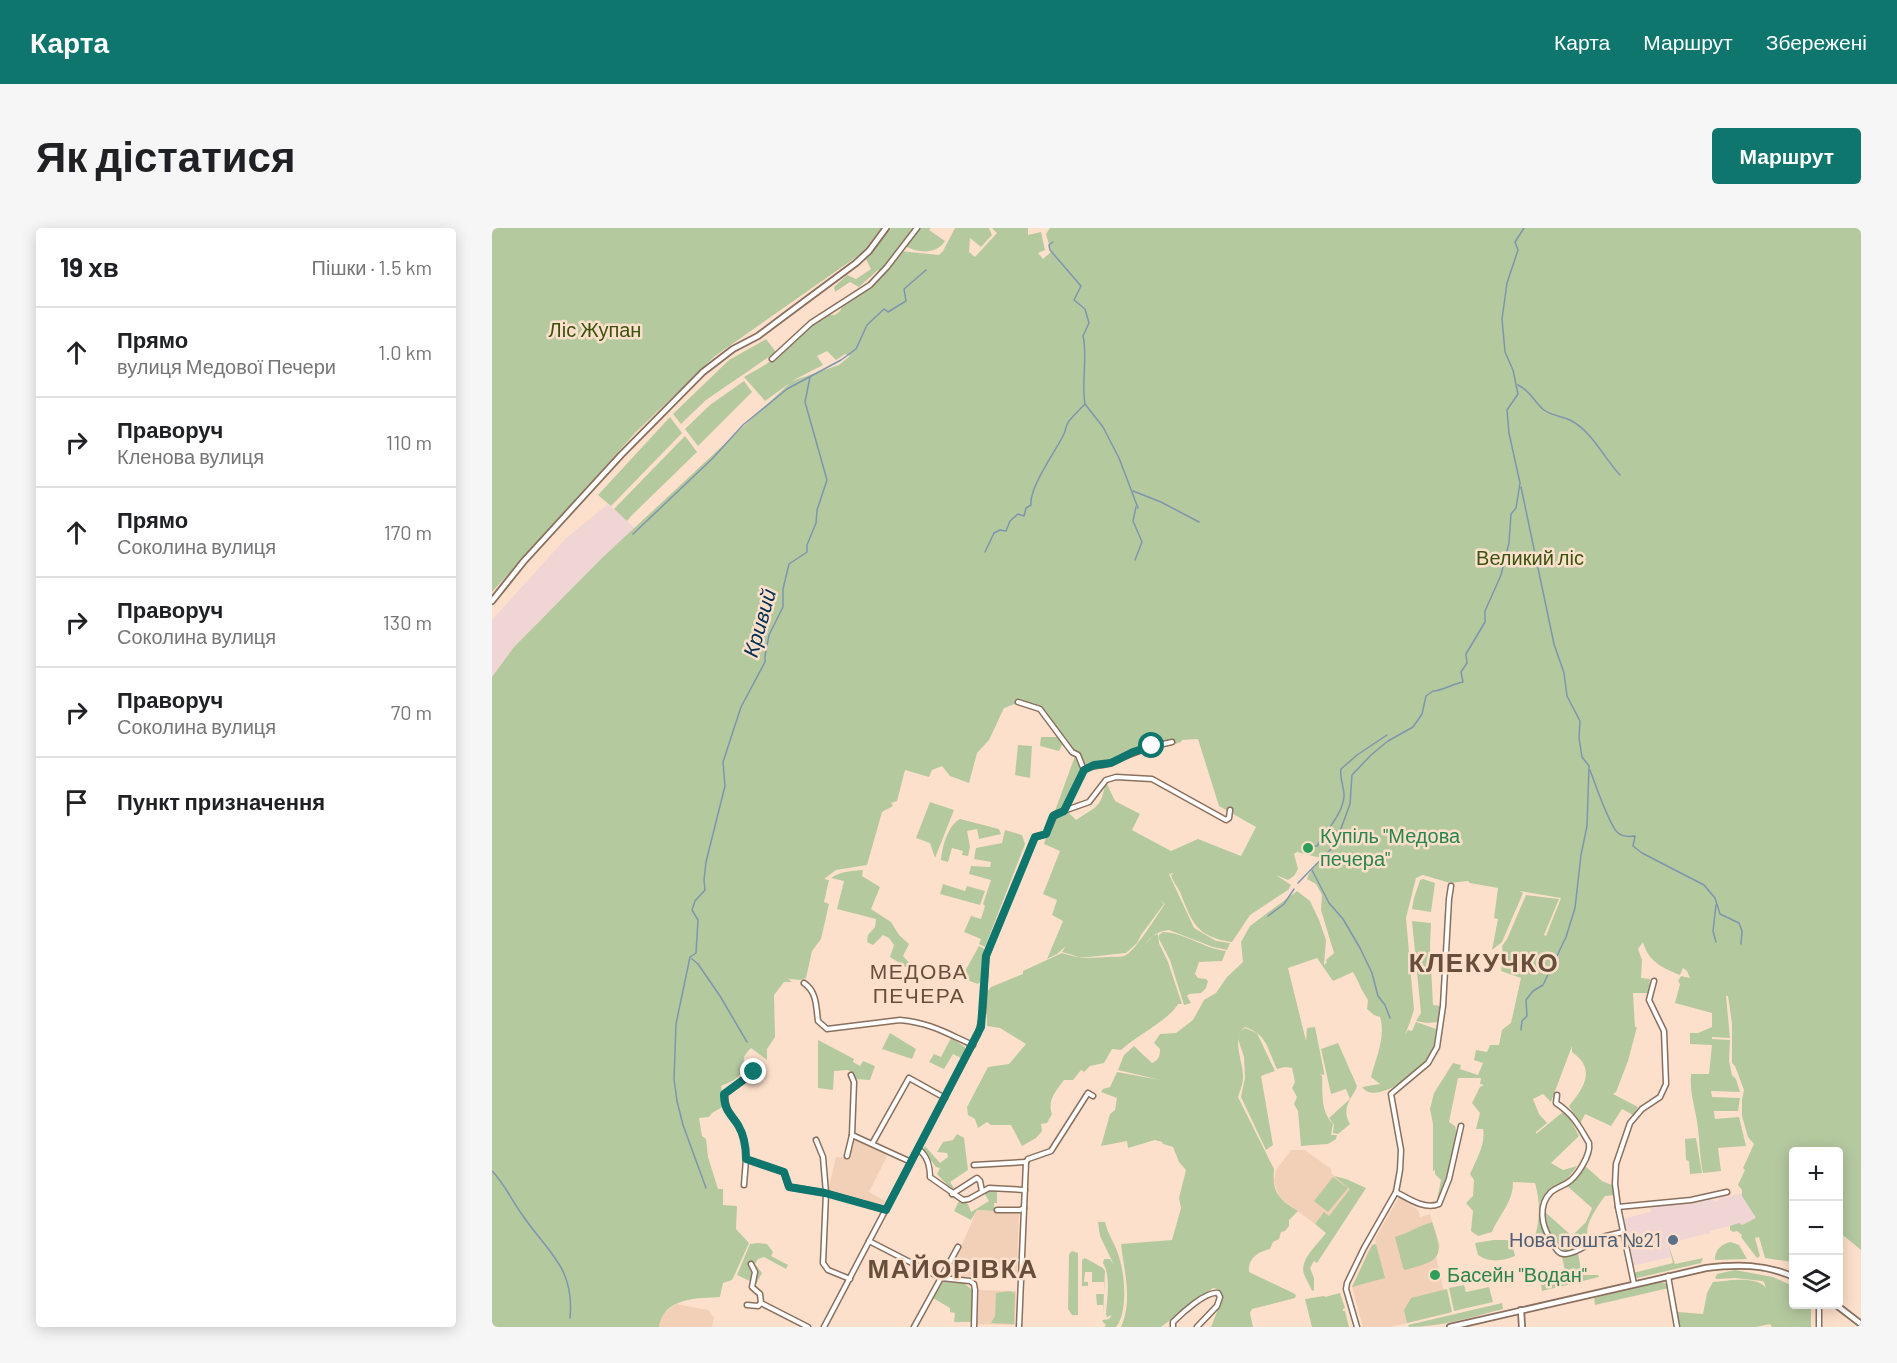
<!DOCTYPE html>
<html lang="uk">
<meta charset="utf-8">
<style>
:root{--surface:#fff;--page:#f6f6f6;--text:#202124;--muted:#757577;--line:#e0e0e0;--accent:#0f766e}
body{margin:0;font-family:Barlow,sans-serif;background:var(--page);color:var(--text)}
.controls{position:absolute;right:18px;bottom:18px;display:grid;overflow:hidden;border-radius:6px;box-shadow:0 3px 15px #0003}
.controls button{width:54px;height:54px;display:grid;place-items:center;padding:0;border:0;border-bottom:2px solid var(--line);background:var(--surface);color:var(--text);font:30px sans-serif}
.stop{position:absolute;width:18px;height:18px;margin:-14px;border:4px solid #0f766e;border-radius:50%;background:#fff}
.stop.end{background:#0f766e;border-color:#fff;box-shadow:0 2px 6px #0008}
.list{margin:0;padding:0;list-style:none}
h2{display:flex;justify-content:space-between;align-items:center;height:78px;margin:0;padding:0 24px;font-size:26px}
h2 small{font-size:20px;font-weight:400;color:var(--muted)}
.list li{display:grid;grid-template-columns:39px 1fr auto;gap:18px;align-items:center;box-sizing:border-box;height:90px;padding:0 24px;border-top:2px solid var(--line)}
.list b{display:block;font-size:22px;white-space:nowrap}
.list p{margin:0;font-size:20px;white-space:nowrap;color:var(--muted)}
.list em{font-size:20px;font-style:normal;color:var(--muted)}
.icon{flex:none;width:33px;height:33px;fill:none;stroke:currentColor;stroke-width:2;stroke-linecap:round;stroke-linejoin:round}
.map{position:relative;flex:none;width:1369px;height:1099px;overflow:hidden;border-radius:6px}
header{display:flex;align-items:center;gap:36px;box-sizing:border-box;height:84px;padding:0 30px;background:var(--accent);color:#fff}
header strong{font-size:28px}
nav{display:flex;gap:33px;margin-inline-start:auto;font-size:21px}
.intro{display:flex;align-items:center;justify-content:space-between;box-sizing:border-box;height:144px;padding:0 36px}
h1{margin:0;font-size:42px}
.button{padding:15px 27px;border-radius:6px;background:var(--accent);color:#fff;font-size:21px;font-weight:700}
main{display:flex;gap:36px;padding:0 36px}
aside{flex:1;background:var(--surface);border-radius:6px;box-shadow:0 3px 15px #0003}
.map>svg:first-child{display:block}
</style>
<header>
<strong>Карта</strong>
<nav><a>Карта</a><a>Маршрут</a><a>Збережені</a></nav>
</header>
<div class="intro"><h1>Як дістатися</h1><a class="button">Маршрут</a></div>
<main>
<aside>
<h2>19 хв<small>Пішки · 1.5 km</small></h2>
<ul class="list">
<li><svg class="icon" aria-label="ahead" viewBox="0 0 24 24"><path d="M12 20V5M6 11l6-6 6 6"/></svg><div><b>Прямо</b><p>вулиця Медової Печери</p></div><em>1.0 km</em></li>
<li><svg class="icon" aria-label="right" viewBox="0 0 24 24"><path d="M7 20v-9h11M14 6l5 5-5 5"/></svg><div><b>Праворуч</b><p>Кленова вулиця</p></div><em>110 m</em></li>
<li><svg class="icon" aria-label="ahead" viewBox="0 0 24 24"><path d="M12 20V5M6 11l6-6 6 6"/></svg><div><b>Прямо</b><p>Соколина вулиця</p></div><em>170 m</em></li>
<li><svg class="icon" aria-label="right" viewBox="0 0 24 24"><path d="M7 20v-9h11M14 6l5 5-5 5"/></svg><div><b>Праворуч</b><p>Соколина вулиця</p></div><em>130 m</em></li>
<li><svg class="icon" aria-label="right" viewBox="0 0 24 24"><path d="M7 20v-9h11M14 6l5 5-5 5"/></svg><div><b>Праворуч</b><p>Соколина вулиця</p></div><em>70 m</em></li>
<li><svg class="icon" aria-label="arrive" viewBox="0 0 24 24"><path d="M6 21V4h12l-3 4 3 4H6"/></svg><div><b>Пункт призначення</b></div></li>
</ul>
</aside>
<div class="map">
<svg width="1369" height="1099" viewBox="0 0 1369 1099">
<rect width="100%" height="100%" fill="#fde0cb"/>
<g fill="#f2d0b8">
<path d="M361,908L396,926L377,964L393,973L390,979L336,963L344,929L355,930Z"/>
<path d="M799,922H813L839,941L840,946L859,961L837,988L832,985L823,996L787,969L782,953L784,942Z"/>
<path d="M907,969L926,982L928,989L938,986L948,1018L944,1029L957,1085L899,1099H871L860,1059L876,1023L880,1017L884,1016L883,1011Z"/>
<path d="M485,982L527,985L525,1045H487V1049L452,1048L472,1012Z"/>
<path d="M487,1062L524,1063L523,1097L485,1096Z"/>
<path d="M184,1076L216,1082L222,1090L220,1099H167L169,1088Z"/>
</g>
<g fill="#f0d5d5">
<path d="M116,276L144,301L45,395L13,434L0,453V392L74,310Z"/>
<path d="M1250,965L1264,991L1249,997L1238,998L1218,1003V1005L1177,1015L1180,1029L1139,1038L1130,991L1159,984L1158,981L1163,978L1195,975L1217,970L1225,974L1229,967L1236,969Z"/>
</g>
<g fill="#b5c99f" fill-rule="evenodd">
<path d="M0,0H389L370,25L223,128L144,204L0,364Z"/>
<path d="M399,0H422L388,44L386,42L367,59L358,54L343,64L342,59L355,47L364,51L379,41L374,31Z"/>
<path d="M427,0H439L437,2L453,13C445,26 427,26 413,18Z"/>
<path d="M463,0H497L500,7L489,19L478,10L477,24L483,29L505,5L500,0H536V7L549,4L553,22L546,25L551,31L559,24L554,6L558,0H1369V1022L1352,1008L1347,1012L1346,924H1302L1301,1034L1273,1030L1267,1009L1263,1010L1268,1028L1265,1030L1249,1009L1250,1007L1245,1003L1241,1004L1238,1002V998L1247,995L1250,997L1264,990L1250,968V962L1246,957L1253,942L1251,940L1262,916L1256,909L1250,888V872L1252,862L1243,838L1240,835V795L1236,768H1234L1238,810L1220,809V811L1238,812L1237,833L1240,847L1244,851L1248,864L1219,863L1220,869L1248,870L1246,883H1222L1223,891L1247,889L1254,918L1226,920L1229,943L1211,945C1207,926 1208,907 1204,888C1201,871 1198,864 1199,846H1217L1220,817L1198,816V805H1206L1220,799V785L1183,775L1188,756L1186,753L1189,748L1198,750L1195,743L1191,740L1188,747C1170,740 1156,733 1151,714L1146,721L1150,732L1149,750L1158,751L1156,765H1141L1143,799H1145L1136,833L1124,864L1121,866L1146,879L1141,887L1130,881L1119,898L1093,886L1088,896L1077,878C1093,859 1104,841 1080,824V818L1059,874L1051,866L1041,871L1047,886L1055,895L1044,904V906L1072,883L1075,885L1087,908L1059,935L1071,942L1085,938C1074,955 1062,959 1048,974L1049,988L1059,1015H1041C1048,993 1049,977 1043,955L1021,954C1021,975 1008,985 1000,1004L986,1008L979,1003L981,983L974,975L981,968L982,952L978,946C984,932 994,916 991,901H984L988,885L980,875L988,859L992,857L988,856L989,850H966L957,894L963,898C968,914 953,952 948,968L945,972L949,952L943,946V942L941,943V896L938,881L942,865L961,835L969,837L968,841L986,847L991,835L982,832L984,822L995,824L998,817H1007L1010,802L1019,795L1029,750L1009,743L1011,727L1010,718L1015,711L1034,667L1067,671L1052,707L1054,708L1069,670L1028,663L1031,665L1010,714L1000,722L1006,691L1002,690L1006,660L978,655L976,653L958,655L931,647L924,650L914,690L922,782L918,794L915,792L918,794L913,807L916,802L920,803L924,794L944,801C943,812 943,821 936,831C927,845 883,878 870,859L888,856L879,849C884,830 894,808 888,789L882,787L875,781L876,772C869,762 867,754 861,744L841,753L825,730L796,740L814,813L815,800L823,799L832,844V847L828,846L830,848C831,864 828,883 841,896L839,907H845L844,911L836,916L809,918L806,883L802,876L805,869L800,860L803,854L800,840L793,839L785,841C775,821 776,807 753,799C738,812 752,833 751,850C751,856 748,863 746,869L782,941C780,966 787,971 806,983L797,992V998L793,1003L789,1004L787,1011L781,1014L778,1021C766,1024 756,1030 757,1044L801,1065L804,1067L803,1070L760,1081L758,1085L761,1099H719L730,1071L728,1062L721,1060L669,1099H629C641,1072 632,1044 629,1016L680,1012L689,980L687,970L694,942L687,934L681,919L671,916L670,914L663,912L636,920L635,913L609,918L618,886L623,882L625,870L609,864L611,861L618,859L625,844L668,852L626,842L632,827L642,818L660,835C667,832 668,828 668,821L662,815L668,806L684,805L701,792L712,772L724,765L735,749L751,734L749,714L758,698L805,663L818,673L827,692L834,712L832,737L835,734L834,732L842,725L829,682L830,667L824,656L815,651C817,643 825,638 829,630L805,624L802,626L806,641L802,648L796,652L784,647L799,657L796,662L758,687L740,714C704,709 700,694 688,664C685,658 681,654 679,647L682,645L677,646L702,700L724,713L738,715L735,722L721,719L677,702C663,703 658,711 649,720L661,708L666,706L667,715L676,734L690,776H686C677,792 644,808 629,822L620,821L612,835L598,838L592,844L589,842L581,852H572C564,863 555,872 560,886L555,895L549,896L550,903L544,910L530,918L519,897H499L495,894L486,900L483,891L476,887L475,879L496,839L517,836L534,816L508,800L495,798V764L499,759L531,746V743L570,725C588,731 597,730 616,729C621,728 629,730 634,727C643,723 665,687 673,676L668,672L672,676L649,707L645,715L634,725L597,729H587L570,724L574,718L565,726L555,731L571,693L560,687L565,672L551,666L568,623L552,616L560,591L576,584L584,592C606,577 608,581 614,554L623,573L648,586L640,602L679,623L706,611L749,628L764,599L727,578L706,511L690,512L689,514C677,519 663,518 651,522C626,531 618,539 590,538L591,543L571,582L563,583L583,528L580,527L571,515L567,523L548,518L549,509H566L548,482L526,475L512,480L497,512L485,525L477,555L458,548L450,538L440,542L437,549L413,542L405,573L399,575L401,578L390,584L375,637L344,642L332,651L337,652L332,674L337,676L329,711L320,723L314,750L308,752L296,751L300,754H292L282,767L283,809L275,821V832L259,820C247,832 255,831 250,843C247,851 236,855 229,858L232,878L220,885L217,889L207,890L210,908L214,911L216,929L226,961H231V977L245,978L244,1001L257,1015L242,1048L240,1052L231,1055L228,1069C205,1070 171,1070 167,1099H0V449L22,419L110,330L298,155L273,173L252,149C260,144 269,140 277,134C294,123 321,84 343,87L348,83L352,75L383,56L382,53L408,23L447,27L451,23ZM335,123L344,132L353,126L358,128L347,137L300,153L331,137L325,128Z"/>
<path d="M274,111L284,124L214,172L189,196L181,186L237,132Z"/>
<path d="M252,153L260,164L206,218L193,201L218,177Z"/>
<path d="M178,189L190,205L119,278L106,267Z"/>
<path d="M193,208L205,224L140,287L135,293L122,281Z"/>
<path d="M526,517L540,518L538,550L523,547Z"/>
<path d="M438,574L462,582L443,630L438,615L424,610Z"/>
<path d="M468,591L507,601L509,606L487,611L485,601L475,603L478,619L476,628L470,627L471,623L460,620L456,634L449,632C450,619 456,597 468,591Z"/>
<path d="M513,602L530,607L533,616L493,719L487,716L489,711L472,704L479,688L489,691L493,678L491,676L499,652L477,646L479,638L498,639L499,634L482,631L484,620L510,615Z"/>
<path d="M371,642L370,648L388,659L379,681L399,694L407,707L417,716L411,728L421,739L423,745L398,729L402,717L397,710L391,707L381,717L375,714L376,707L383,699L384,691L345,681L352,653L339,650C349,643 359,643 371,642Z"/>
<path d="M523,647H526L493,728L489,753L486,756L475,752L477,748L472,745L487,718L494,722Z"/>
<path d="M931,651L943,655L939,684L920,681L922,670L928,652Z"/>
<path d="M451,656L473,663L475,658L493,663L488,677L448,666Z"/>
<path d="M920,693L939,695L938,718L941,777L949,778L947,794L935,795L924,793L929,785Z"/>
<path d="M671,704C691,704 713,721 734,723L730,733L707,734L703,746L706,750L714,751L716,753L714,760L709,765L697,766L695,768L699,775L692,777L678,732L667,711V707Z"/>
<path d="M753,800L765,805L783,843L769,848L781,917L774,922L749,869L753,850L752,829L746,811L748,804Z"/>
<path d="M398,805L424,821L420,831L390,821Z"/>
<path d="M459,810L473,819V823L469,830L461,826L452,841L437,834L442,826L449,829Z"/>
<path d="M326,812L362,831L361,834L368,838L371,833L383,838L378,852L363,851L361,845L356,842L342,843L341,862L326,860Z"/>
<path d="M846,815L865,858L864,861C857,873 850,882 858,896L846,906L841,905L842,897L837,890L858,871L854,861L839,866L829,821Z"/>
<path d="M465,906L472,910L476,942L458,954L462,960L460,962L445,946L448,940L444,939L431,922L433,918L448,935L456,929L455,925L445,924L451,914L461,912Z"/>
<path d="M1204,910L1210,945L1198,946L1197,933L1194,932L1193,911Z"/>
<path d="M1092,937L1110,953L1122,958L1124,967L1113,968C1105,979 1090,999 1097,1013L1080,1023L1072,1025L1057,1004L1053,984L1080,1008L1094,994L1100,980L1074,957L1082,951Z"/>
<path d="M842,948L854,951L874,960L825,1035L822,1033L818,1040L822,1050V1062L820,1063C818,1057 814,1052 812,1046C807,1032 826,1016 834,1005L823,996L832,984L837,988L858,961Z"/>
<path d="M841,949L856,960L836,984L822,973Z"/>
<path d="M498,961L505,962V975H502V983L485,982L479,992L462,983L467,973L459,969L460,967L476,976L479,984L497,973L492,965Z"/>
<path d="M606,994H613C616,1007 624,1017 627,1029C633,1046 636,1085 624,1099H612L614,1097L610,1093L611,1092L617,1091L620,1087L615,1089L614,1086C615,1071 619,1048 611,1035L612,1031H618L622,1037L608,1008Z"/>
<path d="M940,994C952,1030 950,1032 913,1042L911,1040L903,1009C917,1005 926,998 940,994Z"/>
<path d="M1002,1012H1019L1023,1028C1011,1033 997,1035 986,1027L983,1015Z"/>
<path d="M1239,1014L1247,1017L1255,1031L1223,1032C1222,1023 1230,1015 1239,1014Z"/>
<path d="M266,1015L275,1016L281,1024L279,1028L296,1037L294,1041L272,1029L266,1031L263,1036L270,1045L264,1056L245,1047L258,1016Z"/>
<path d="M884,1016L893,1050L860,1059L880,1017Z"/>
<path d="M1177,1018L1183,1036L1211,1030L1209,1035L1145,1050L1142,1049L1141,1045L1181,1035Z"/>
<path d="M580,1023L586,1025V1087H580L576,1081L577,1026Z"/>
<path d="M1086,1025L1090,1047H1106L1107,1049L1050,1063L1049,1057L1075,1051L1070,1029Z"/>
<path d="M593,1030L611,1040L613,1043L611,1087V1077H605L604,1066H612V1054H600V1044H593L592,1054H596V1058H590V1032Z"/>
<path d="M1243,1042L1281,1049L1301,1058V1067L1296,1065L1301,1068L1302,1076L1322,1077V1078L1319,1077V1099H1280L1278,1096L1264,1099H1187L1186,1084L1211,1086L1215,1065L1221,1054C1236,1053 1264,1047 1274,1060L1272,1054L1270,1053L1243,1050L1225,1051L1223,1050L1225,1046Z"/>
<path d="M451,1054L472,1055L480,1062V1094H462L463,1085L458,1084V1080L441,1070Z"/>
<path d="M1168,1054L1173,1055L1177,1060L1103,1077L1102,1070Z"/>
<path d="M972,1057L974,1064L997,1059L1001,1074L962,1083L957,1060Z"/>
<path d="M955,1061L960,1084L915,1095L912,1082L919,1070Z"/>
<path d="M517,1063L523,1065L522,1096L499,1095L503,1088L504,1065Z"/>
<path d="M848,1065L853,1080L851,1081V1083H853L857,1099H820L813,1071L832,1068L833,1069Z"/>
<path d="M1010,1075L1011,1081C980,1089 949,1099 917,1099L916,1097Z"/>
</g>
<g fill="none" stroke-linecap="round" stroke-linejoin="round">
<g stroke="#7e96ad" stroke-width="1.5">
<path d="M1026,157C1039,163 1042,174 1052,182C1060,188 1070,188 1078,192C1101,204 1111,229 1128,247"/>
<path d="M593,176L611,199L627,230L646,280"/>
<path d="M1029,259L1062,416L1072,445L1075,468L1088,493L1087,510L1090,529L1097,538L1095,598L1089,627L1083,680L1074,709L1051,757L1041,763L1034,772L1035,788L1030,793L1029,802"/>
<path d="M641,263L669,274L707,294"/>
<path d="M141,306L220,231L251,197L295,161L349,132L364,121L375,97L392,81L396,84L414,73L412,61L434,42"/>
<path d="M493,324L502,305L508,302L514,303L518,293L526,286L532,288L534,280L539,277C537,259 564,223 572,206C574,201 574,197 577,193C582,187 588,181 593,176C589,154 596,128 591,108L597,95L593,81L582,72L589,58L558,22L557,17L561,14"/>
<path d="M643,332L650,314L641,293L644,279"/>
<path d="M1098,542C1103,555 1116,594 1125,604C1130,609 1136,609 1143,608L1141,618L1150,625L1212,657L1223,670L1228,686L1247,695L1250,703L1249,716"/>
<path d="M813,619L825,618C834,603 850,587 852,569C853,560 847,551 849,541L865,527L895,507"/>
<path d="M816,620L819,621L818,617"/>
<path d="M820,642L837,675L851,691L868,720L880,745L886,768L893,777L898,790"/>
<path d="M806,655L843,617L858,576L860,547L879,527L896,513L921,499L930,486L934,468L941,463C949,463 961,456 971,454L969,444L975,435L974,426L993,394V383L1009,347L1017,315L1019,286L1024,280L1028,255L1017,205L1015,182L1026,166L1021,142L1013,124L1010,91L1015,55L1026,22L1023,14L1032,0"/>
<path d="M1224,677L1221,703L1224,714"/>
<path d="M776,688L792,676L802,661"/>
<path d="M200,731L206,736L228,768L255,814"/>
<path d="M0,943C12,955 19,971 29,985C54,1023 83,1038 78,1090"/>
<path d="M214,960L191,897L185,873L182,851L184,796L198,729L204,725L206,692L200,682L203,673L213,662L212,652L214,634L233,558L231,534L249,479L273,434V428L277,407L291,379V361L297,336L315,324V317L324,295L325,282L335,252L313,174L318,149"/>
</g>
<defs>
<g id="minor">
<path d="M280,131L319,95L378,57L395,39L425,0"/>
<path d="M526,474L548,481L580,524L586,527L592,542"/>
<path d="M572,582L592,542C601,536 610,539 620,534C640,525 659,518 680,514"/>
<path d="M312,755C325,764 324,778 326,793L335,801L408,792C439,795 454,805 481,817"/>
<path d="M267,841L233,866C233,882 238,884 246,897C252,907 254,919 254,931L292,944L297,959L334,965L331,1035L336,1042L358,1051"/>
<path d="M1065,867L1064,875C1081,886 1087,898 1097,915C1099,927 1085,949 1075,955C1070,958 1064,960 1059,964C1046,977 1049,997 1059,1012C1063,1018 1065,1027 1074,1026C1087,1025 1097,1014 1108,1010C1115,1007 1123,1006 1131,1004"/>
<path d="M360,907L419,934"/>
<path d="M324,912L331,929L334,965L394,982"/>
<path d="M380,916L417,850L453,870"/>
<path d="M426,921C435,927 438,939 438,949L471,972L477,971L497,960L533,962"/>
<path d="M355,928L360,907L362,854L359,847"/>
<path d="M482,937L534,934"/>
<path d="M252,957L254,931"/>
<path d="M904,964C917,971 933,982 947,976L957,951L969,898"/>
<path d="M460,966L485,950L488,953L490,963"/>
<path d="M1126,979L1199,972L1235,964"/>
<path d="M505,982H528L532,980"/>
<path d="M377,1013L449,1050L478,1053L482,1056L483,1062L482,1099"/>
<path d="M259,1036L263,1044L260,1059L268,1066L269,1075"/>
<path d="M1176,1048L1185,1099"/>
<path d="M1142,1056L1126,979L1123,956L1124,936L1138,895L1150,881L1168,869L1174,856L1172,803L1157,772L1162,753"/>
<path d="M255,1077L266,1078L269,1075L316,1099"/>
<path d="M332,1099L486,806L491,785L494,728L543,609L554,606L563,586L597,574L614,552L624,549L660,551L734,592L737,590L738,582"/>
<path d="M422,1099L466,1019"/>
<path d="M527,1099L534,934L536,931L559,923L596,865L601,868"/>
<path d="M681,1099V1094C690,1085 714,1063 726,1065L728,1069L725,1078L705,1099"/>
<path d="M865,1099L854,1061L855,1055L872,1020L904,964L908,942L909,922L899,866L936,835L945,819L951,778L957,671L959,658"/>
<path d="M1327,1099V1076"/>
</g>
<g id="major">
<path d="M0,373L32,333L129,227L211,144L241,121L266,108L294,87L364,35L377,23L394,0"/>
<path d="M1343,1076L1369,1096"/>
<path d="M1029,1082L1030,1099"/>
<path d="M958,1099L1214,1040C1245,1036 1273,1036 1302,1049"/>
</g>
</defs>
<use href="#minor" stroke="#89705e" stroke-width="7"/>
<use href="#major" stroke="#89705e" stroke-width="8"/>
<use href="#minor" stroke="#fff" stroke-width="4"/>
<use href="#major" stroke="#fff" stroke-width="4.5"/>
</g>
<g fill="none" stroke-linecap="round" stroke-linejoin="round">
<path stroke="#0f766e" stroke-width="8" d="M262,844L232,866C232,882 238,885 246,897C252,907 254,919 254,931L292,944L297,959L333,965L394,982L489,799L494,728L543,609L554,606L561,588L572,583L592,542L602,537L619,535L641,524L660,518"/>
</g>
<g fill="#2e9e5b" stroke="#fde0cb" stroke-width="2">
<circle cx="816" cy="620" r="6"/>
<circle cx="943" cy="1047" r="6"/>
</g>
<circle fill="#5c6f8a" stroke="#fde0cb" stroke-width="2" cx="1181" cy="1012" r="6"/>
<g text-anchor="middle" stroke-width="5" stroke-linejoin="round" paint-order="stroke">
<g font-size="20" fill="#39530d" stroke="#fde0cb">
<text x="103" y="109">Ліс Жупан</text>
<text x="1038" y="337">Великий ліс</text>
</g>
<g font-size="20" fill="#27864d" stroke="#fde0cb" text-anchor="start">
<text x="828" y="615">Купіль "Медова<tspan x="828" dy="23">печера"</tspan></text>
<text x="955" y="1054">Басейн "Водан"</text>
</g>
<g font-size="20" fill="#4e5e75" stroke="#fde0cb" text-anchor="end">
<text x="1169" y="1019">Нова пошта №21</text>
</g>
<g font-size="21" font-style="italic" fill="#023053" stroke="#fde0cb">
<text transform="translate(268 395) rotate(-74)" y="7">Кривий</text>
</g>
<g font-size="21" letter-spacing="1.5" fill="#664f3d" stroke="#fde0cb">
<text x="427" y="751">МЕДОВА<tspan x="427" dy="24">ПЕЧЕРА</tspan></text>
</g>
<g font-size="26" font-weight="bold" letter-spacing="1.5" fill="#664f3d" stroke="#fde0cb">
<text x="992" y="744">КЛЕКУЧКО</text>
<text x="461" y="1050">МАЙОРІВКА</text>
</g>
</g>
</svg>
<div class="controls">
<button>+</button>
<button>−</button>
<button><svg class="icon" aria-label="layers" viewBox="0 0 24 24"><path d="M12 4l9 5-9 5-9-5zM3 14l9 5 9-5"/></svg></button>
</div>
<div class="stop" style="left:660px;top:518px"></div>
<div class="stop end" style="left:262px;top:844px"></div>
</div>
</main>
